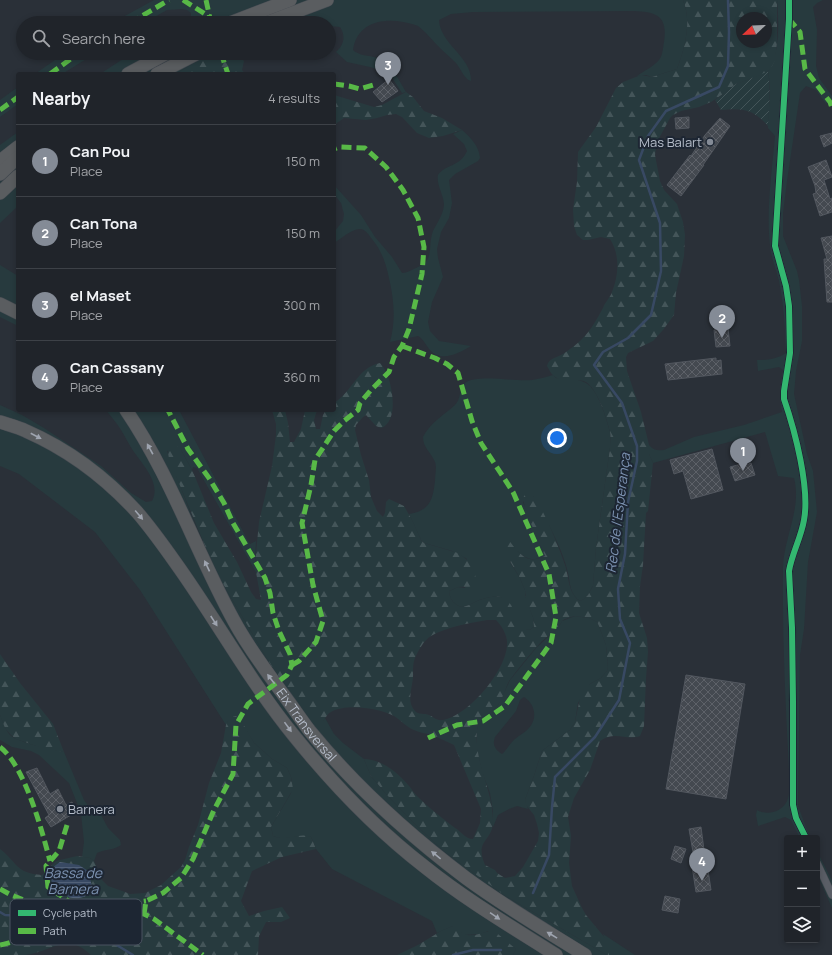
<!DOCTYPE html>
<meta charset="utf-8">
<style>
:root{--surface:#20242a;--page:#2d3036;--text:#f1f3f6;--muted:#a2a4a8;--line:#3d4147;--accent:#848b96}
body{margin:0;font-family:Manrope,sans-serif;background:var(--page);color:var(--text)}
.controls{position:absolute;right:12px;bottom:12px;display:grid;overflow:hidden;border-radius:4px;box-shadow:0 2px 6px #0003}
.controls button{width:36px;height:36px;display:grid;place-items:center;padding:0;border:0;border-bottom:1px solid var(--line);background:var(--surface);color:var(--text);font:20px sans-serif}
.compass{position:absolute;left:736px;top:12px;width:36px;height:36px;border-radius:50%;background:var(--surface);box-shadow:0 2px 6px #0003;rotate:247deg}
.you{position:absolute;left:557px;top:438px;width:14px;height:14px;margin:-10px;border:3px solid #fff;border-radius:50%;background:#1a73e8;box-shadow:0 0 0 6px #1a73e833}
.badge{display:grid;place-items:center;width:26px;height:26px;border-radius:50%;background:var(--accent);color:#fff;font-size:13px;font-weight:700}
.pin{position:absolute;translate:-50% -33px;filter:drop-shadow(0 1px 2px #0008)}
.pin::after{content:'';position:absolute;top:21px;width:14px;height:12px;background:inherit;clip-path:polygon(0 0,100% 0,50% 100%)}
.list{margin:0;padding:0;list-style:none}
h2{display:flex;justify-content:space-between;align-items:center;height:52px;margin:0;padding:0 16px;font-size:17px}
h2 small{font-size:13px;font-weight:400;color:var(--muted)}
.list li{display:grid;grid-template-columns:26px 1fr auto;gap:12px;align-items:center;box-sizing:border-box;height:72px;padding:0 16px;border-top:1px solid var(--line)}
.list b{display:block;font-size:15px;white-space:nowrap}
.list p{margin:0;font-size:13px;white-space:nowrap;color:var(--muted)}
.list em{font-size:13px;font-style:normal;color:var(--muted)}
.icon{flex:none;width:22px;height:22px;fill:none;stroke:currentColor;stroke-width:2;stroke-linecap:round;stroke-linejoin:round}
.map{position:relative;flex:none;width:832px;height:955px;overflow:hidden}
.search{position:absolute;background:var(--surface);box-shadow:0 2px 6px #0003;left:16px;top:16px;width:320px;height:44px;display:flex;align-items:center;gap:10px;box-sizing:border-box;padding:0 14px;border-radius:22px;color:var(--muted);font-size:15px}
.panel{position:absolute;background:var(--surface);box-shadow:0 2px 6px #0003;left:16px;top:72px;width:320px;height:340px;border-radius:4px}
.map>svg:first-child{display:block}
</style>
<div class="map">
<svg width="832" height="955" viewBox="0 0 832 955">
<defs>
<pattern id="forest-firs" width="22" height="20" patternUnits="userSpaceOnUse"><rect width="22" height="20" fill="#273a3e"/><path d="M5 1l3.5 6h-7zM16 11l3.5 6h-7z" fill="#445559"/></pattern>
<pattern id="garden-furrows" width="10" height="10" patternUnits="userSpaceOnUse"><rect width="10" height="10" fill="#273a3e"/><path d="M-1 1l2-2M0 10L10 0M9 11l2-2" fill="none" stroke="#445559"/></pattern>
<pattern id="water-rules" width="6" height="5" patternUnits="userSpaceOnUse"><rect width="6" height="5" fill="#384963"/><path d="M0 2.5h6" fill="none" stroke="#526178"/></pattern>
<pattern id="building-cross-hatch" width="8" height="8" patternUnits="userSpaceOnUse"><rect width="8" height="8" fill="#444950"/><path d="M0 0l8 8M0 8l8-8" fill="none" stroke="#5d6168"/></pattern>
</defs>
<rect width="100%" height="100%" fill="#2a3038"/>
<g fill="#273a3e" fill-rule="evenodd">
<path d="M154,0H683C692,21 685,49 677,69L652,77L646,75L637,76C644,71 654,66 659,60C663,55 663,47 664,42C668,16 657,12 634,11L473,12L451,14L439,20C440,44 472,57 471,81C464,79 461,69 456,63C451,58 445,53 440,48C433,41 426,32 418,26C414,24 408,23 403,22C380,18 357,24 353,50C359,56 369,55 377,58C392,64 398,79 406,92L402,93L389,73L370,67L347,62L336,52C344,45 346,36 340,27L329,26V23H188L191,18V13L187,10L182,9L167,10L144,23H112Z"/>
<path d="M777,0H823L817,3L813,7L817,30L816,66L819,78L832,96V101L831,100L826,104L816,90L806,86L800,93L787,181L783,213V236L797,271L799,280L802,306V341L796,371L794,394L807,454L813,471L817,512L808,562L804,629L800,655L798,806L810,838H800L791,820L785,817L758,826L756,815L757,810C767,816 782,812 787,801C789,797 789,792 790,788C786,715 782,641 783,567C784,537 802,508 794,478L778,476L765,432L653,463L649,454V445C653,450 658,451 664,450L694,437L744,425L782,412L780,398L783,370L779,367L758,371L757,360C768,360 777,359 786,353C785,328 784,305 779,281C776,268 771,258 770,245C766,212 772,170 775,136L768,128C768,107 772,93 768,71C780,57 779,18 777,0Z"/>
<path d="M65,53H96L62,74H35Z"/>
<path d="M134,53H213L207,55L176,74H100L126,57Z"/>
<path d="M18,87V104L0,117V100Z"/>
<path d="M462,130C471,138 479,146 480,158L478,161L455,174L449,180L452,203L449,218L441,232L437,249L438,258L443,277L432,302L428,322L430,331L439,341L471,346C459,353 442,363 430,350C426,346 424,339 418,336L390,342C396,320 394,300 389,278C386,264 382,251 372,239C369,235 366,230 361,229C352,228 341,239 334,243V232L343,221L344,214L341,203L334,194V185L361,215L375,237L392,257L402,273C407,273 411,270 416,268C436,260 427,247 433,231C437,223 443,215 444,205C444,195 436,185 438,175C446,164 460,167 467,151L464,144L453,134Z"/>
<path d="M18,132V206L0,223V145Z"/>
<path d="M0,265L18,276V326L0,317Z"/>
<path d="M553,375L556,378C565,379 578,378 586,383C598,389 607,420 610,432C611,437 610,443 610,448L596,548L593,586L588,595L584,599L580,601C570,595 570,583 568,573C562,546 546,521 533,496L523,502L545,556C542,557 538,559 535,559C527,561 514,550 511,543L510,562L520,578L525,590V595L533,617L534,627L530,630L524,629L521,627L501,597C492,596 483,598 475,602C471,604 467,606 463,607C455,607 449,598 449,591L458,587L465,588L467,559L452,551L424,543L421,540L409,514C430,511 433,499 435,481C435,475 437,467 435,462C431,452 423,448 423,437C430,423 444,415 455,405C461,399 459,389 465,383C476,374 517,382 532,380C539,379 546,377 553,375Z"/>
<path d="M0,405L22,415L44,428L101,466L131,493L146,502L152,501C162,483 141,463 132,449C128,443 125,436 121,430C117,423 111,417 106,410H179L248,541L250,544L256,541L255,564L253,567L197,468L193,467L192,470L181,450L167,451L191,514L215,570L272,667L300,706L323,721L325,718L334,734L343,743L364,759L371,776L387,795L415,824L445,852L504,895L607,955H513L516,949L488,931L481,934L464,935L453,926L437,933L432,921L332,869L316,849L311,837C298,833 286,842 273,836L271,827L291,793L292,781L291,777L287,768L272,759L254,743L239,719L228,721L226,725L140,590L95,532L19,474L0,466Z"/>
<path d="M575,616L589,618L597,622L599,626L606,645L608,667L607,671L601,678L590,684L578,703L575,722L570,730L542,751L534,776L525,800L528,809L517,806L509,809L498,815L493,827V812L490,793L482,772L477,749V730L478,725L484,717L498,705L510,680L536,648L557,629L562,621ZM524,697C535,704 538,718 529,728C525,733 517,736 512,742C508,746 506,751 502,754C495,750 492,744 495,737L516,711L520,700Z"/>
<path d="M0,715C3,722 5,729 10,735C17,742 53,750 64,752L84,800L89,807L101,815L108,828L120,840L121,845C115,850 105,849 97,853L94,861L90,858L82,857L84,842L81,813L69,783L39,755L31,751L12,747L0,740Z"/>
<path d="M817,851L832,881V908L817,874Z"/>
<path d="M603,934L635,955H609V951Z"/>
</g>
<g fill="url(#forest-firs)" fill-rule="evenodd">
<path d="M683,0H777V42L775,60L771,68L764,74L736,84L726,92L711,102L699,107L681,111L673,115L670,118L657,142L655,155L660,181L664,190L677,204L683,222L685,235L684,256L676,293L674,315L663,330L653,341L628,353L626,357L627,371L641,412L649,445V454L653,463L648,511L646,513L643,565L640,586L639,613L647,638L648,652L646,678L644,726L640,736C626,741 616,730 600,741L590,770L574,798L568,817L571,836L569,863L572,886L582,908L586,915L605,938L609,946V955H607L504,895L445,852L415,824L387,795L371,776L364,759C383,760 397,772 410,787C412,790 414,793 417,796C429,808 442,818 455,828C462,832 465,839 473,839L480,823L481,809L454,745C447,742 440,738 432,735C426,733 420,733 414,730C406,727 401,720 394,716C379,708 346,703 331,712C327,714 326,718 323,721L315,722L300,706L272,667L215,570L169,459L167,446L170,443L175,444L181,450L193,472L214,523L237,562L251,592L256,599L261,600L256,572L253,567L255,564L259,522L272,466L276,435V424L272,410H285L288,423L290,442H294L301,429L305,410H317L314,420L316,429H320L323,415L326,410H334V403C352,392 358,367 380,363C392,374 401,421 381,428L376,426L366,415L363,417L356,425L355,430L361,455L369,480L371,497L377,511L383,517L385,513L386,502L389,499L404,506L412,520L421,540L424,543L458,553L471,563L475,573L476,582C471,589 466,586 458,587C455,588 452,590 449,591C449,598 455,607 463,607C467,606 471,604 475,602C483,598 492,596 501,597C504,599 509,601 511,605C517,615 517,628 530,630L534,627L533,617L526,600L525,590L520,578L508,558L505,550L503,540L508,539C514,547 524,562 536,559C539,559 542,557 545,556L526,512L523,498L526,493C529,493 530,493 532,495C541,502 561,552 565,565C569,576 568,594 580,601L584,599L588,595L593,586L596,548L610,448C610,443 611,437 610,432C607,419 597,386 584,381C575,378 562,383 554,376C551,374 549,369 547,366C549,358 556,358 563,354C569,350 577,344 582,339C591,330 597,319 603,308C605,302 610,298 612,292C619,275 620,254 610,239L601,237L588,240H583L577,235L574,226L573,209L577,182L578,152L596,127L616,88L623,82L641,75L652,77L677,69C685,49 692,21 683,0ZM742,18H766V42H742ZM575,616L589,618L597,622L599,626L606,645L608,667L607,671L601,678L590,684L583,690L580,698L575,722L570,730L542,751L534,776L525,800L526,805L534,815L537,824L539,833L538,841L523,867L515,876L505,878L497,873L495,870L485,865C474,839 493,842 493,821C493,790 474,762 477,731C478,719 489,714 497,706C503,699 505,689 509,681C519,667 530,654 542,641C546,637 552,634 556,630C559,627 560,623 563,620C566,618 571,617 575,616ZM487,620H496C502,626 508,636 507,645C506,671 468,716 443,720C436,721 434,717 429,715C425,713 418,715 415,711C405,700 414,685 413,673C413,667 413,663 415,658C418,651 424,640 431,636C446,627 470,623 487,620Z"/>
<path d="M213,53H236L240,58L244,61L242,70L245,74H212L210,72L202,74H176L207,55Z"/>
<path d="M406,92L413,97L424,111L442,118L462,130L443,136L429,138L417,133L402,117L396,114L387,115L377,118L366,120L344,118L334,125V95L374,107L382,105Z"/>
<path d="M0,654L20,683L53,724L64,752L45,749L16,739L11,735L5,728L0,715Z"/>
<path d="M236,716L242,722L254,743L272,759L287,768L291,777L293,789L271,827L273,836C286,842 298,832 311,837L316,849L282,857L252,871L241,901L249,916L264,911L282,907L290,918L281,922H266L259,936L258,955H91C67,931 51,952 25,955C17,955 8,955 0,955V849C18,863 15,873 42,875L56,861L77,856L90,858L94,861L102,880L108,886L125,892L130,894L145,893L161,885L181,867L185,860L189,847L198,825L209,783L221,753L226,725C228,720 230,717 236,716Z"/>
<path d="M453,926H457C464,942 480,933 493,930L516,949L513,955H397L418,945L441,931Z"/>
</g>
<path fill="url(#garden-furrows)" d="M768,71C771,90 769,107 768,126C753,109 743,108 721,110L715,100L736,84L760,75Z"/>
<path fill="url(#water-rules)" d="M60,862L79,865L88,871L93,890C80,904 64,899 53,885C51,881 50,874 49,870Z"/>
<g fill="none" stroke-linecap="round" stroke-linejoin="round">
<g stroke="#384963" stroke-width="2.5">
<path d="M533,893L549,855L552,807L555,777L595,737L619,700L630,643L620,619L618,589L625,554L628,502L637,461V446L622,403L594,365L603,352L628,338L651,315L661,271L660,223L639,160L648,136L666,111L719,87L728,66L729,32L728,0"/>
<path d="M0,912L5,915L81,919L107,939L133,955"/>
<path d="M453,955L473,950H501"/>
</g>
</g>
<g fill="url(#building-cross-hatch)" stroke="#52575f">
<path d="M389,79L398,91L382,102L373,92Z"/>
<path d="M689,117V128L676,129L675,118Z"/>
<path d="M720,118L730,126L703,165H704L681,196L667,185L690,155L691,156L705,135Z"/>
<path d="M832,133V143L824,147L820,136Z"/>
<path d="M826,160L832,177L824,180L830,199L832,198V212L820,216L813,194L816,193L815,186L808,167Z"/>
<path d="M832,236V302H827L824,259H827L821,238Z"/>
<path d="M728,328L730,346L716,347L714,330Z"/>
<path d="M716,358V361L721,360L722,374L668,380L665,364Z"/>
<path d="M712,449L723,490L691,499L683,471L674,474L670,460Z"/>
<path d="M745,463L746,465L751,463L755,475L735,481L730,467Z"/>
<path d="M686,675L745,684L726,799L666,789Z"/>
<path d="M37,768L50,794L58,789L66,805L72,802L76,812L51,827L45,818L49,815L26,772Z"/>
<path d="M701,827L704,850L693,852L689,829Z"/>
<path d="M675,846L686,849L681,863L671,859Z"/>
<path d="M706,865L708,870L711,890L696,892L692,866Z"/>
<path d="M665,896L680,899L678,913L662,910Z"/>
</g>
<g fill="none" stroke-linecap="round" stroke-linejoin="round">
<defs>
<g id="minor">
<path d="M789,0V19L775,246L786,286L789,306L790,353L784,391V399C795,431 810,488 804,520C801,538 792,553 789,571L792,628L793,701V805L796,818L806,838"/>
<path d="M817,863L832,895"/>
</g>
<g id="motorway">
<path d="M230,23L290,0"/>
<path d="M266,23L327,0"/>
<path d="M128,74L167,53"/>
<path d="M157,74L198,53"/>
<path d="M0,161L18,147"/>
<path d="M0,174L18,157"/>
<path d="M0,193L18,176"/>
<path d="M0,304L18,313"/>
<path id="s1" d="M126,410C171,476 196,552 234,621C248,647 266,671 283,694C292,706 300,718 309,730C354,785 409,835 466,878C504,906 545,930 585,955"/>
<path d="M0,422C9,425 18,427 26,431C67,449 106,478 137,512C150,527 163,545 175,562C216,619 250,682 295,737C333,784 377,830 425,867C466,900 512,927 556,955"/>
</g>
</defs>
<use href="#minor" stroke="#484c53" stroke-width="8"/>
<use href="#motorway" stroke="#474c53" stroke-width="14"/>
<use href="#minor" stroke="#5a5e66" stroke-width="7"/>
<use href="#motorway" stroke="#5a5d60" stroke-width="13"/>
<g stroke="#58b947" stroke-width="5" stroke-dasharray="10 5" stroke-linecap="butt">
<path d="M183,0L210,17"/>
<path d="M206,0L211,23"/>
<path d="M789,19L800,32L805,69L830,102L832,108"/>
<path d="M130,23L169,0"/>
<path d="M221,53L228,74"/>
<path d="M50,74L79,53"/>
<path d="M334,84L349,86L360,89L373,85"/>
<path d="M0,110L18,97"/>
<path d="M402,346L435,358L447,364L458,373L472,421L481,443L513,492L549,574L556,617L551,643L505,706L483,721L457,725L428,738"/>
<path d="M292,665L299,661L316,642L323,621L313,585L302,523L311,485L315,460L334,431L344,421L358,410L360,403L371,390L389,372L394,357L402,346L409,329L422,274L424,247L418,218L403,190L386,167L365,148L339,147L334,149"/>
<path d="M0,747C25,766 42,831 50,861"/>
<path d="M67,825L59,851L46,866L48,887L70,902L125,909L144,914L154,919L203,955"/>
<path d="M0,889L11,895L42,907H78"/>
<path d="M114,905L146,901"/>
<path d="M144,914L146,901L163,893L181,878L193,859L214,810L233,774L236,725L248,704L287,675L292,665L290,654L279,631L273,613L270,593L265,578L233,523L224,503L209,478L188,449L168,410"/>
<path d="M0,945C15,942 27,937 39,927L42,907"/>
</g>
<defs>
<path id="cycleway" d="M789,0V19L775,246L786,286L789,306L790,353L784,391V399C795,431 810,488 804,520C801,538 792,553 789,571L792,628L793,701V805L796,818L806,838"/>
</defs>
<use href="#cycleway" stroke="#1d2633" stroke-width="8"/>
<use href="#cycleway" stroke="#33b770" stroke-width="6"/>
</g>
<defs><path id="oneway-solid" d="M-6-.8H1V-3.2L6.5 0L1 3.2V.8H-6Z"/></defs>
<g fill="#9ea4af">
<use href="#oneway-solid" transform="translate(36 436) rotate(28)"/>
<use href="#oneway-solid" transform="translate(150 449) rotate(-119)"/>
<use href="#oneway-solid" transform="translate(139 515) rotate(50)"/>
<use href="#oneway-solid" transform="translate(207 566) rotate(-115)"/>
<use href="#oneway-solid" transform="translate(214 621) rotate(57)"/>
<use href="#oneway-solid" transform="translate(271 679) rotate(-127)"/>
<use href="#oneway-solid" transform="translate(288 727) rotate(54)"/>
<use href="#oneway-solid" transform="translate(436 855) rotate(-141)"/>
<use href="#oneway-solid" transform="translate(495 916) rotate(34)"/>
<use href="#oneway-solid" transform="translate(552 935) rotate(-149)"/>
</g>
<g fill="#848b96" stroke="#1d2633" stroke-width="1.5">
<circle cx="710" cy="142" r="4"/>
<circle cx="60" cy="809" r="4"/>
</g>
<g text-anchor="middle" stroke-width="4" stroke-linejoin="round" paint-order="stroke">
<g font-size="13" fill="#b4bcc9" stroke="#1d2633" text-anchor="end">
<text x="702" y="147">Mas Balart</text>
<text x="68" y="814" text-anchor="start">Barnera</text>
</g>
<g font-size="13" fill="#b4bcc9" stroke="#1d2633">
<text dy="5" stroke="none"><textPath href="#s1" startOffset="364">Eix Transversal</textPath></text>
</g>
<g font-size="14" font-style="italic" fill="#7c92b1" stroke="#1d2633">
<text transform="translate(618 513) rotate(-83)" y="5">Rec de l'Esperança</text>
<text x="73" y="878">Bassa de<tspan x="73" dy="16">Barnera</tspan></text>
</g>
</g>
<rect x="10" y="899" width="132" height="46" rx="6" fill="#1d2633" stroke="#4a5360" stroke-width="1"/>
<rect x="18" y="910" width="18" height="6" fill="#33b770"/>
<rect x="18" y="928" width="18" height="6" fill="#58b947"/>
<g font-size="11" fill="#b4bcc9">
<text x="43" y="917">Cycle path</text>
<text x="43" y="935">Path</text>
</g>
</svg>
<div class="controls">
<button>+</button>
<button>−</button>
<button><svg class="icon" aria-label="layers" viewBox="0 0 24 24"><path d="M12 4l9 5-9 5-9-5zM3 14l9 5 9-5"/></svg></button>
</div>
<svg class="compass" viewBox="-18 -18 36 36"><path d="M0-13l5 13h-10z" fill="#e53935"/><path d="M0 13l5-13h-10z" fill="#a2a4a8"/></svg>
<div class="you"></div>
<div class="pin badge" style="left:743px;top:471px">1</div>
<div class="pin badge" style="left:722px;top:338px">2</div>
<div class="pin badge" style="left:388px;top:85px">3</div>
<div class="pin badge" style="left:702px;top:881px">4</div>
<div class="search"><svg class="icon" aria-label="search" viewBox="0 0 24 24"><circle cx="10" cy="10" r="6"/><path d="M15 15l6 6"/></svg>Search here</div>
<section class="panel">
<h2>Nearby<small>4 results</small></h2>
<ul class="list">
<li><span class="badge">1</span><div><b>Can Pou</b><p>Place</p></div><em>150 m</em></li>
<li><span class="badge">2</span><div><b>Can Tona</b><p>Place</p></div><em>150 m</em></li>
<li><span class="badge">3</span><div><b>el Maset</b><p>Place</p></div><em>300 m</em></li>
<li><span class="badge">4</span><div><b>Can Cassany</b><p>Place</p></div><em>360 m</em></li>
</ul>
</section>
</div>
